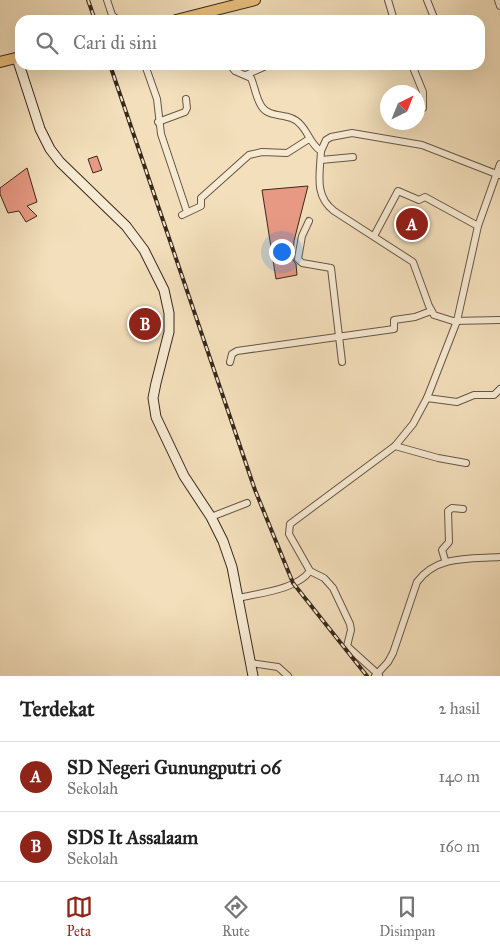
<!DOCTYPE html>
<html lang="id">
<style>
:root{--surface:#fff;--page:#f6f6f6;--text:#222;--muted:#767676;--line:#e0e0e0;--accent:#8f2418}
body{margin:0;font-family:"IM FELL Great Primer",serif;background:var(--page);color:var(--text)}
.compass{position:absolute;left:380px;top:85px;width:45px;height:45px;border-radius:50%;background:var(--surface);box-shadow:0 5px 20px #0002;rotate:43deg}
.you{position:absolute;left:281px;top:251px;width:18px;height:18px;margin:-12px;border:4px solid #fff;border-radius:50%;background:#1a73e8;box-shadow:0 0 0 8px #1a73e833}
.badge{display:grid;place-items:center;width:32px;height:32px;border-radius:50%;background:var(--accent);color:#fff;font-size:16px;font-weight:700}
.pin{position:absolute;translate:-50% -50%;border:2px solid #fff;box-shadow:0 1px 5px #0006}
.list{margin:0;padding:0;list-style:none}
h2{display:flex;justify-content:space-between;align-items:center;height:65px;margin:0;padding:0 20px;font-size:21px}
h2 small{font-size:16px;font-weight:400;color:var(--muted)}
.list li{display:grid;grid-template-columns:32px 1fr auto;gap:15px;align-items:center;box-sizing:border-box;height:70px;padding:0 20px;border-top:1px solid var(--line)}
.list b{display:block;font-size:19px;white-space:nowrap}
.list p{margin:0;font-size:16px;white-space:nowrap;color:var(--muted)}
.list em{font-size:16px;font-style:normal;color:var(--muted)}
.icon{flex:none;width:28px;height:28px;fill:none;stroke:currentColor;stroke-width:2;stroke-linecap:round;stroke-linejoin:round}
.map{position:relative;flex:none;width:500px;height:676px;overflow:hidden}
.search{position:absolute;background:var(--surface);box-shadow:0 5px 20px #0002;left:15px;right:15px;top:15px;height:55px;display:flex;align-items:center;gap:12px;box-sizing:border-box;padding:0 18px;border-radius:15px;color:var(--muted);font-size:19px}
.sheet{height:205px;background:var(--surface)}
nav{display:flex;justify-content:space-around;align-items:center;box-sizing:border-box;height:70px;border-top:1px solid var(--line);background:var(--surface);font-size:14px;color:var(--muted)}
nav a{display:grid;justify-items:center;gap:2px}
nav .on{color:var(--accent)}
.map>svg:first-child{display:block}
</style>
<div class="map">
<svg width="500" height="676" viewBox="0 0 500 676">
<rect width="100%" height="100%" fill="#f3dfbb"/>
<filter id="stains"><feTurbulence type="fractalNoise" baseFrequency=".004" numOctaves="4"/><feColorMatrix values="0 0 0 0 .2 0 0 0 0 .09 0 0 0 0 .02 0 0 0 .5 -.17"/></filter>
<radialGradient id="worn" r=".72"><stop offset=".6" stop-color="#630" stop-opacity="0"/><stop offset="1" stop-color="#630" stop-opacity=".3"/></radialGradient>
<g fill="#e89984" stroke="#38291c">
<path d="M97,156L102,170L93,173L88,159Z"/>
<path d="M27,168L37,202L27,206L37,216L26,222L19,211L8,213L0,194V188Z"/>
<path d="M308,186L294,241L293,260L296,264L297,275L276,279L262,190Z"/>
</g>
<g fill="none" stroke-linecap="round" stroke-linejoin="round">
<defs>
<g id="street">
<path d="M107,0L112,15L118,20"/>
<path d="M388,0L394,20"/>
<path d="M427,0L435,20"/>
<path d="M498,0L500,6"/>
<path d="M145,65L157,99L161,134L187,212"/>
<path d="M230,65L235,71L251,78C255,87 256,99 262,107C270,119 290,112 300,124C309,133 310,144 321,151C320,174 314,196 334,211L413,262L429,306L434,315L453,321L500,320"/>
<path d="M412,65L423,92V108"/>
<path d="M246,75L268,65"/>
<path d="M158,122L185,112L187,108L186,99"/>
<path d="M321,151L326,140L331,137L352,133L422,145L499,175"/>
<path d="M321,160L353,157"/>
<path d="M182,215L201,206V198L249,155L262,152L287,153L309,139"/>
<path d="M309,221L302,236L298,259L302,263L331,268L342,362"/>
<path d="M374,236L398,191L419,200L425,197L478,226"/>
<path d="M230,362L232,354L237,351L394,329V320L415,317L431,311"/>
<path d="M427,398L457,402L474,395H494L500,389"/>
<path d="M395,446L438,458L466,463"/>
<path d="M211,517L247,503"/>
<path d="M445,560L442,550L449,542L448,511L452,508L463,509"/>
<path d="M310,571L324,578L333,588L350,624L351,630L347,646L379,675"/>
<path d="M238,598C259,593 296,590 310,571L289,534L290,524L395,446L413,424L427,398L457,321L478,226L500,164"/>
<path d="M251,663L278,667L288,676"/>
<path d="M375,676L388,662L393,653L417,582C437,555 469,559 500,557"/>
</g>
<path id="secondary" d="M17,58L40,129L50,149L60,162L126,226L144,250L164,290L169,313V332L156,383L153,398L156,417L184,476L211,517L223,541L232,567L253,676"/>
<g id="primary">
<path d="M176,20L255,0"/>
<path d="M0,62L20,57"/>
</g>
</defs>
<use href="#street" stroke="#675644" stroke-width="8"/>
<use href="#secondary" stroke="#38291c" stroke-width="11"/>
<use href="#primary" stroke="#38291c" stroke-width="12"/>
<use href="#street" stroke="#f7ead3" stroke-width="6"/>
<use href="#secondary" stroke="#f7ead3" stroke-width="9"/>
<use href="#primary" stroke="#eac07e" stroke-width="10"/>
<defs>
<g id="rail">
<path d="M88,0L95,20"/>
<path d="M110,65L255,490L293,583L367,676"/>
</g>
</defs>
<use href="#rail" stroke="#38291c" stroke-width="4"/>
<use href="#rail" stroke="#f7ead3" stroke-width="2" stroke-dasharray="5.5" stroke-linecap="butt"/>
</g>
<rect width="100%" height="100%" filter="url(#stains)"/>
<rect width="100%" height="100%" fill="url(#worn)"/>
</svg>
<svg class="compass" viewBox="-18 -18 36 36"><path d="M0-13l5 13h-10z" fill="#e53935"/><path d="M0 13l5-13h-10z" fill="#767676"/></svg>
<div class="you"></div>
<div class="pin badge" style="left:412px;top:224px">A</div>
<div class="pin badge" style="left:145px;top:324px">B</div>
<div class="search"><svg class="icon" aria-label="search" viewBox="0 0 24 24"><circle cx="10" cy="10" r="6"/><path d="M15 15l6 6"/></svg>Cari di sini</div>
</div>
<section class="sheet">
<h2>Terdekat<small>2 hasil</small></h2>
<ul class="list">
<li><span class="badge">A</span><div><b>SD Negeri Gunungputri 06</b><p>Sekolah</p></div><em>140 m</em></li>
<li><span class="badge">B</span><div><b>SDS It Assalaam</b><p>Sekolah</p></div><em>160 m</em></li>
</ul>
</section>
<nav>
<a class="on"><svg class="icon" aria-label="map" viewBox="0 0 24 24"><path d="M3 6l6-2 6 2 6-2v14l-6 2-6-2-6 2zM9 4v14M15 6v14"/></svg>Peta</a>
<a><svg class="icon" aria-label="directions" viewBox="0 0 24 24"><path d="M12 3l9 9-9 9-9-9zM9 14v-3h6M13 9l2 2-2 2"/></svg>Rute</a>
<a><svg class="icon" aria-label="saved" viewBox="0 0 24 24"><path d="M7 4h10v16l-5-4-5 4z"/></svg>Disimpan</a>
</nav>
